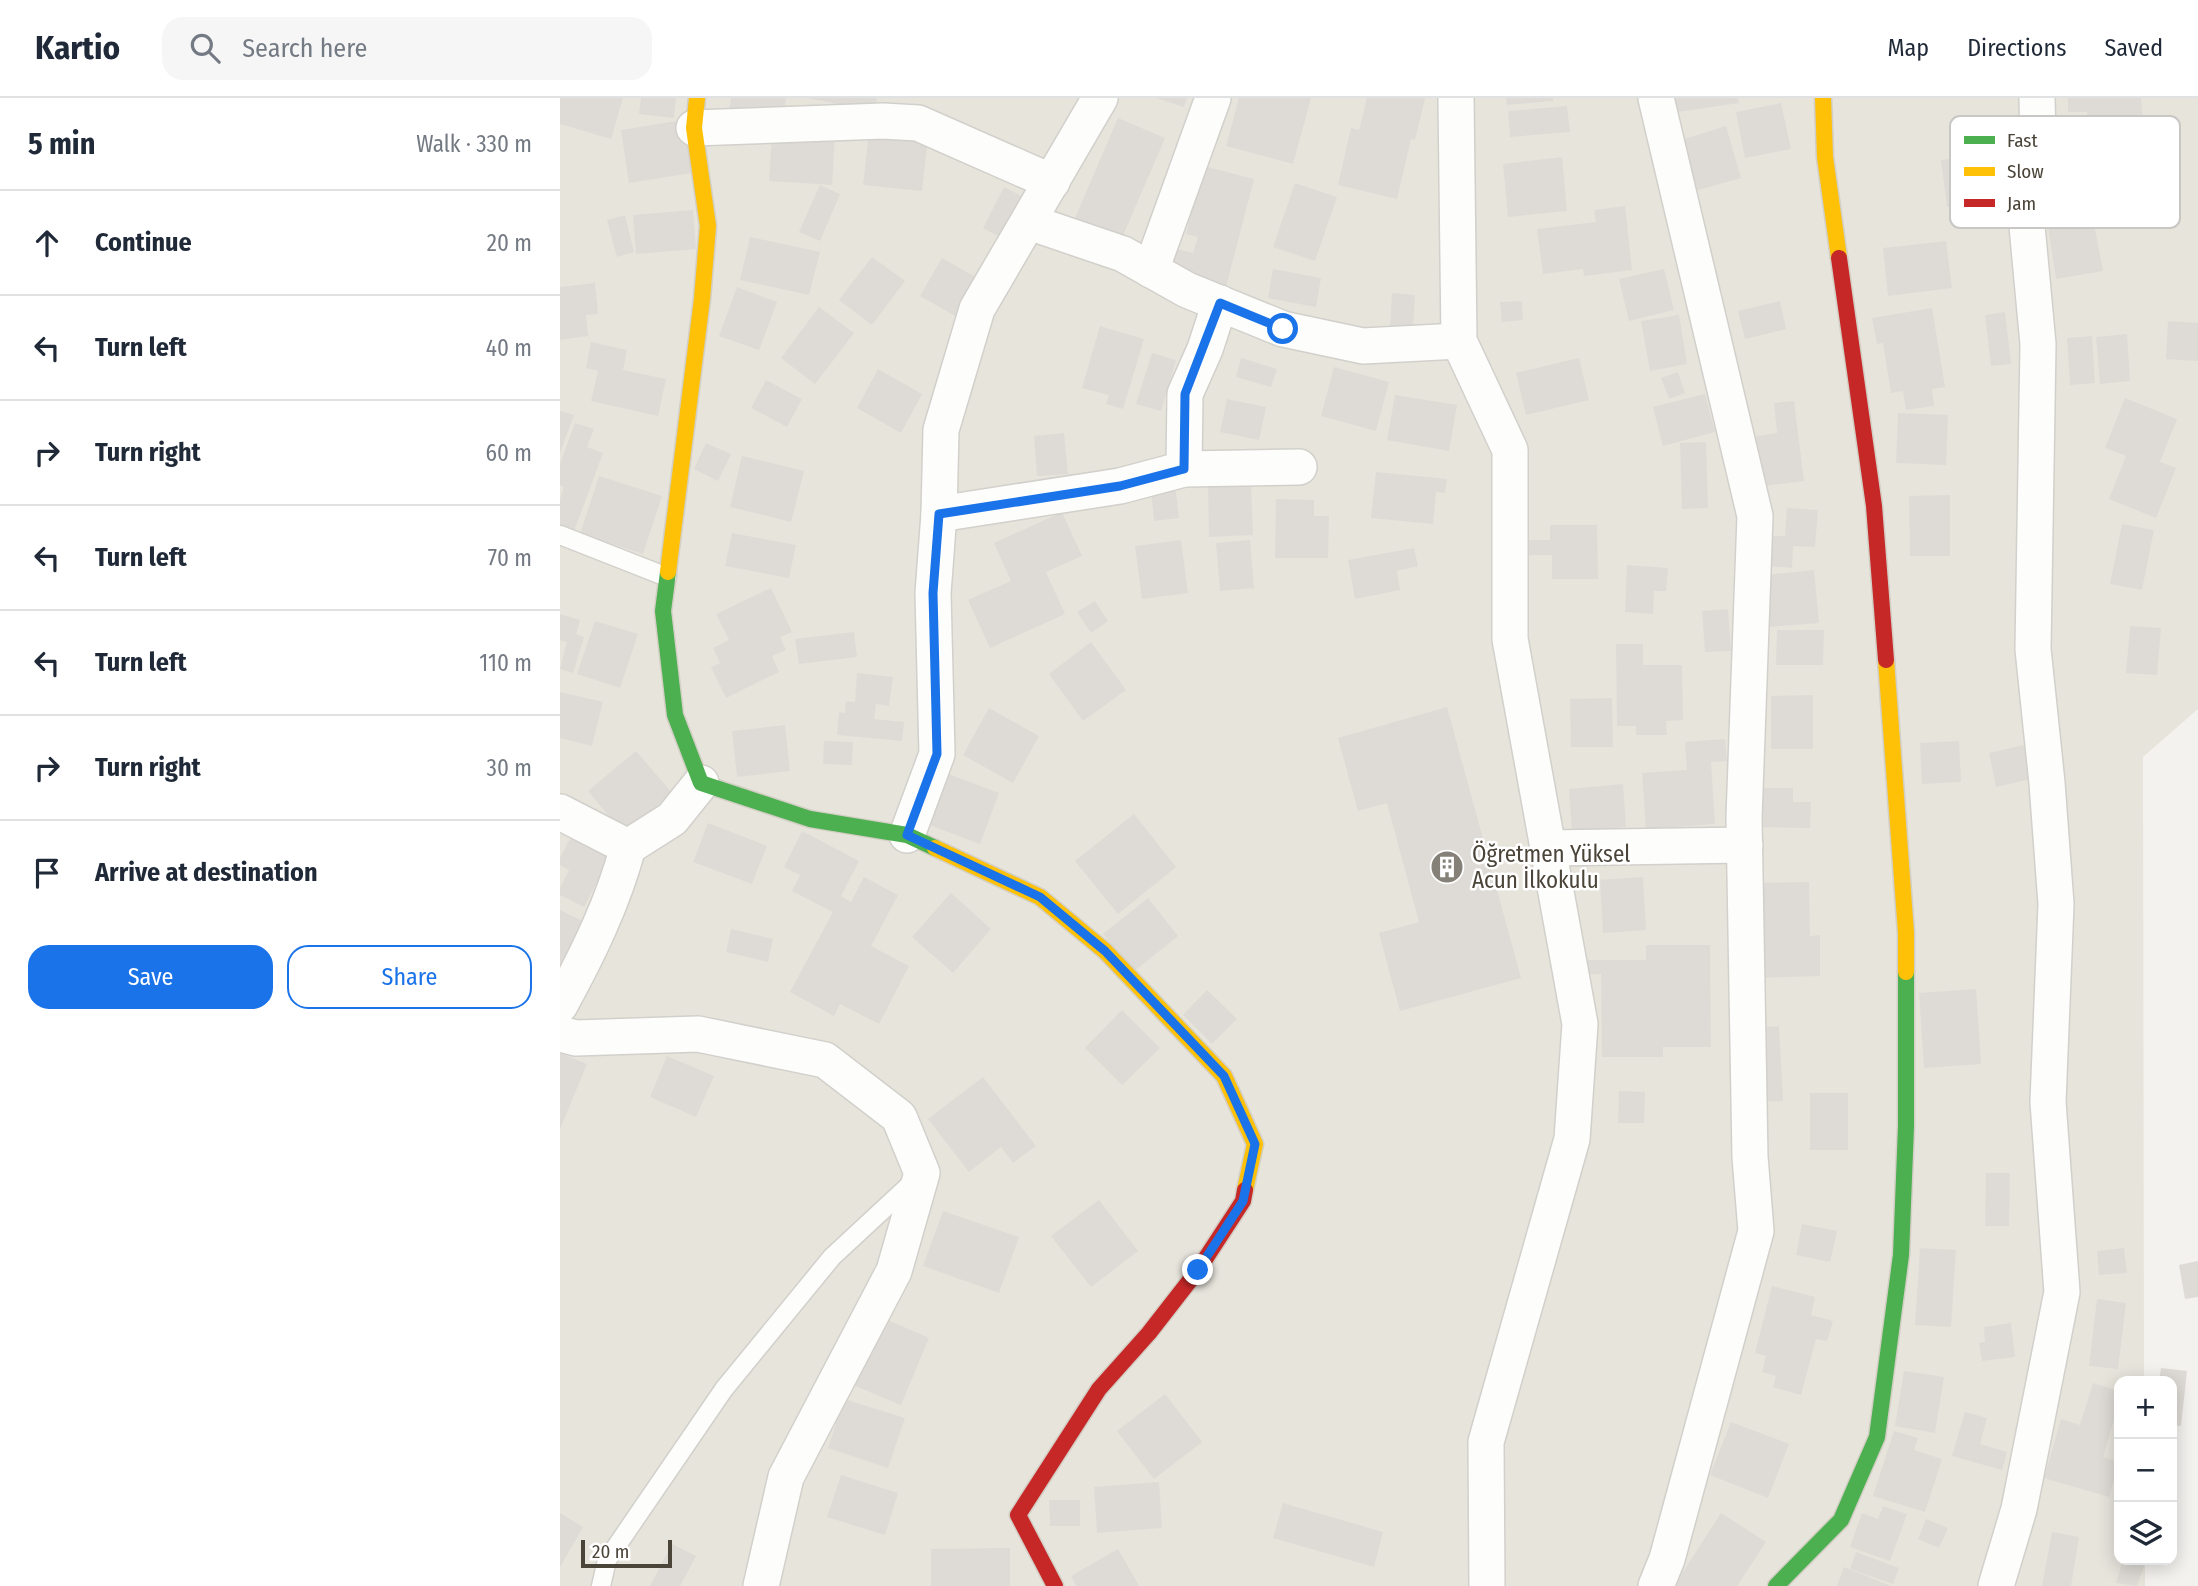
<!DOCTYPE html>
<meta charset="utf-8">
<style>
:root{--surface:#fff;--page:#f6f6f7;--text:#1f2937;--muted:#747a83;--line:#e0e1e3;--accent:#1a73e8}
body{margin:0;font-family:"Fira Sans Condensed",sans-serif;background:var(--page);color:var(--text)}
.controls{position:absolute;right:21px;bottom:21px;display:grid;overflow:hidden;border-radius:14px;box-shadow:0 4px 18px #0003}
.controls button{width:63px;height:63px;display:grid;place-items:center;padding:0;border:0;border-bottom:2px solid var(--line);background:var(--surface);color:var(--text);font:35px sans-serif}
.scale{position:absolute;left:21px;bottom:18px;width:91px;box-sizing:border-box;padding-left:7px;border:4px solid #4b4439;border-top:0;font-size:19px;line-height:24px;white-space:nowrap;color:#4b4439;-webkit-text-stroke:5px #fff;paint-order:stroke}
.stop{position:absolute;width:21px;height:21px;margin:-16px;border:5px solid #1a73e8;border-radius:50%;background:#fff}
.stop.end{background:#1a73e8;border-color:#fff;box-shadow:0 2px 7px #0008}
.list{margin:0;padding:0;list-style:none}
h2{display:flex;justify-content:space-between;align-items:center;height:91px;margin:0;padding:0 28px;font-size:30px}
h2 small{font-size:23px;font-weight:400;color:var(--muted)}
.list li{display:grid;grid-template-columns:46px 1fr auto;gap:21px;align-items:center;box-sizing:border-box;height:105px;padding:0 28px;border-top:2px solid var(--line)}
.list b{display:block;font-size:26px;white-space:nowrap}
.list em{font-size:23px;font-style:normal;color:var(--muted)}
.actions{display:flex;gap:14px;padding:21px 28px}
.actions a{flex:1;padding:16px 0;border:2px solid var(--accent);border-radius:21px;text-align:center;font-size:24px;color:var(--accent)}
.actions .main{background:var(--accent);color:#fff}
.icon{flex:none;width:38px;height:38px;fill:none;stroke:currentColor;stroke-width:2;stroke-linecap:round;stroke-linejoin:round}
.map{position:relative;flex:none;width:1638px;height:1488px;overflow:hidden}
header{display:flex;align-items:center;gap:42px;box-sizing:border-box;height:98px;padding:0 35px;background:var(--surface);border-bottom:2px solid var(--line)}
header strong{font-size:33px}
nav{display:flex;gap:38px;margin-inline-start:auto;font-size:24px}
.search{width:490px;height:63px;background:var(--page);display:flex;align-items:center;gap:18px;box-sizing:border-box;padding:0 24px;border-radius:21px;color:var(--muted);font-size:26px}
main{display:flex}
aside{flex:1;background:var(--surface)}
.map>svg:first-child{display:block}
</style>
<header>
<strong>Kartio</strong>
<div class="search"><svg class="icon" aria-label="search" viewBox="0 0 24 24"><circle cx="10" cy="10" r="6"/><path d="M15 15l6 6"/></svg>Search here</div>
<nav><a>Map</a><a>Directions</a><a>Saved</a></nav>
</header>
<main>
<aside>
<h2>5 min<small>Walk · 330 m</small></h2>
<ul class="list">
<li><svg class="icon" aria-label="ahead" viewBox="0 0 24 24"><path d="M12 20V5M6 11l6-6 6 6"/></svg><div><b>Continue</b></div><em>20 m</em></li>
<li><svg class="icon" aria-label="left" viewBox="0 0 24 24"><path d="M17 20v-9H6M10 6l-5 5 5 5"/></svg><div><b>Turn left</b></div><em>40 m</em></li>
<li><svg class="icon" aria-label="right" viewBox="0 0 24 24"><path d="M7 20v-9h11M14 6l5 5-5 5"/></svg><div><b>Turn right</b></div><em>60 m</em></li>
<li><svg class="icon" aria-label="left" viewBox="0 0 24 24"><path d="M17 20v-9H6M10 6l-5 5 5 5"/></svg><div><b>Turn left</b></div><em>70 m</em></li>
<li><svg class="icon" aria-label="left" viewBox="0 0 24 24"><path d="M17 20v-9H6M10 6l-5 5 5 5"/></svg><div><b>Turn left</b></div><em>110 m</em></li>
<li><svg class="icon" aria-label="right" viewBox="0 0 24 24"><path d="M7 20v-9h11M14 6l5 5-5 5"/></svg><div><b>Turn right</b></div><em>30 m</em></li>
<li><svg class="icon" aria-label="arrive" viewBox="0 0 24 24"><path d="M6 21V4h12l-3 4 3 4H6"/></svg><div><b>Arrive at destination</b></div></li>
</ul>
<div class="actions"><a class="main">Save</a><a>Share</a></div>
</aside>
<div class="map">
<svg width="1638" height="1488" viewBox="0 0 1638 1488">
<rect width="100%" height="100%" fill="#f4f2ee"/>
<path fill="#e7e4dc" d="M0,0H1638V611L1583,659L1584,1283H1559V1462H1585V1488H0Z"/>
<g fill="#dedbd6">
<path d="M0,0H63L51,41L0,26Z"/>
<path d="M81,0H116L114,20L79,16Z"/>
<path d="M171,0H226L223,22L169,15Z"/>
<path d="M247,0H317L315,13Z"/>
<path d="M596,0H627L624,9Z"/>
<path d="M679,0H751L733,66L666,48Z"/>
<path d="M807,0H865L855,42L851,41L837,101L778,87L791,30L799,32Z"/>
<path d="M946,0H993V3L947,7Z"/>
<path d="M1108,0H1178L1179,5L1111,15Z"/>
<path d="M1508,0H1581L1583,27L1528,30L1527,14H1508Z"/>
<path d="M1221,5L1231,51L1185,60L1176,14Z"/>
<path d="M1007,8L1010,34L950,39L948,13Z"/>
<path d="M558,20L605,40L559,147L512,127Z"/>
<path d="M123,22L132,75L69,85L61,32Z"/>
<path d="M1166,28L1181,80L1135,93L1121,42Z"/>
<path d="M309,33L368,39L362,93L303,87Z"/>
<path d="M212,37L275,41L272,87L209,83Z"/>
<path d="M1439,55L1445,101L1387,109L1381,62Z"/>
<path d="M1002,59L1007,113L948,119L943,66Z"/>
<path d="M643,68L694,81L666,189L606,174L612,150L633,155L638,139L626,136Z"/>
<path d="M735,85L777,99L755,163L713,149Z"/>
<path d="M260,87L280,96L260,143L239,134Z"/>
<path d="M444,89L465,100L444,141L423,130Z"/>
<path d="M1065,108L1072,172L1024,178L1023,171L983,176L977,131L1036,124L1034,112Z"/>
<path d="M133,112L136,151L76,156L73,117Z"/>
<path d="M65,117L74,154L57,159L47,122Z"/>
<path d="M1533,120L1543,173L1496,181L1488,128Z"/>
<path d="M190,139L260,154L249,197L180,182Z"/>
<path d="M1386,143L1392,190L1328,198L1323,150Z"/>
<path d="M312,159L345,183L312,227L279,202Z"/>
<path d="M382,160L426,185L404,223L360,198Z"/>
<path d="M713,171L761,180L756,209L708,200Z"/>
<path d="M1104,171L1114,212L1069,223L1059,181Z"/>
<path d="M35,185L38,216L26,217L28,238L0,242V189Z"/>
<path d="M177,189L217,204L199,252L159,238Z"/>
<path d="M832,195L855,197L853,232L830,231Z"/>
<path d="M962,203L963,222L942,224L940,204Z"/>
<path d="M1220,203L1226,231L1185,241L1178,213Z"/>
<path d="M259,209L294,235L255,286L221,260Z"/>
<path d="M1372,210L1385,289L1372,291L1374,308L1346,312L1343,293L1331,295L1323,245L1317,246L1312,220Z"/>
<path d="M1445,214L1451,266L1431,268L1425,217Z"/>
<path d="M1119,217L1127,266L1090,273L1081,223Z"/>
<path d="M1608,223L1638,225V263L1606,261Z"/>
<path d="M540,228L584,241L563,311L546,306L549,297L522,290Z"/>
<path d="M1567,236L1570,283L1540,286L1536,239Z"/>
<path d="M1532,238L1535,285L1510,287L1507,240Z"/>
<path d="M31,244L67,252L63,272L106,281L98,318L31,303L38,273L26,270Z"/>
<path d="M592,255L616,262L601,313L576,306Z"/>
<path d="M681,260L717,271L711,289L676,279Z"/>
<path d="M1019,260L1029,302L966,317L956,275Z"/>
<path d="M774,269L829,284L816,333L761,318Z"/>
<path d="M318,271L362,296L341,335L297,310Z"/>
<path d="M1118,274L1125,295L1109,301L1101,280Z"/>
<path d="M206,282L242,301L227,329L191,310Z"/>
<path d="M1145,296L1155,334L1103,348L1093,309Z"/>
<path d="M835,297L897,307L889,353L827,342Z"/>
<path d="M1565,300L1617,321L1600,364L1616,370L1596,420L1549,401L1566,358L1545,350Z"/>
<path d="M667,301L706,309L699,342L660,334Z"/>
<path d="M1234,303L1244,383L1196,389L1190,339L1217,335L1214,305Z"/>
<path d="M0,313L14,317L0,355Z"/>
<path d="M1338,315L1388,317L1386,367L1336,365Z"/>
<path d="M15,325L34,331L27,349L43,355L14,433L0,428V401L4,389L0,387V366Z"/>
<path d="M504,335L508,376L477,378L474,338Z"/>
<path d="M1146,344L1148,410L1122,411L1120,345Z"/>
<path d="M146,345L171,356L158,383L134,371Z"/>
<path d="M182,358L244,373L231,424L170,409Z"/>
<path d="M816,374L887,381L885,395L876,394L873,426L811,420Z"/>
<path d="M39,378L102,398L83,456L20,436Z"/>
<path d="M614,378L619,420L594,423L590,381Z"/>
<path d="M691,387L693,437L649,439L648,389Z"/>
<path d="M1390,397V458H1350L1349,398Z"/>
<path d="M716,401L754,402V418H769L768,460H715Z"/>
<path d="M1227,410L1258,412L1255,449L1233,448L1232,470L1209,468L1211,438H1225Z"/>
<path d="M502,414L522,458L486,474L505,516L430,550L408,502L451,483L434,445Z"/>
<path d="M1562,426L1594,432L1582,492L1550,486Z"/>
<path d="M990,427H1037L1038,481H992V457H969V442H990Z"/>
<path d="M172,435L236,447L229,480L165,468Z"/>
<path d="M621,442L628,495L582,501L575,448Z"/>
<path d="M690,442L694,490L660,493L656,445Z"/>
<path d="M854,450L858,468L837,473L840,492L795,501L788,462Z"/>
<path d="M1067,467L1108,470L1106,493H1094L1093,516L1065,514Z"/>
<path d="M1254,472L1259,525L1210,529L1205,477Z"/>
<path d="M211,490L232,534L220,539L226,552L212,558L219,574L166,600L151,569L160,565L153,550L169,542L156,516Z"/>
<path d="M535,503L548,523L531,535L517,514Z"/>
<path d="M1168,511L1171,553L1145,554L1142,513Z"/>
<path d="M0,516L20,522L16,536L24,539L13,575L0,571L7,544L0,542Z"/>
<path d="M35,523L78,536L60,590L17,576Z"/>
<path d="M1570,528L1601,530L1597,577L1566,575Z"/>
<path d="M1217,532H1264L1263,567H1216Z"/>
<path d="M294,534L297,559L239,566L235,541Z"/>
<path d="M531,544L566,592L523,623L489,576Z"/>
<path d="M1056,546H1083V567H1122L1123,622L1106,623L1107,637H1076V628H1057Z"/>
<path d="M297,575L333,579L329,608L316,606L314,621L344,624L342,643L277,637L279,614L285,615L286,603L295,604Z"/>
<path d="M0,594L43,604L32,648L0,640Z"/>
<path d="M1253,597V651H1211V598Z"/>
<path d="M1052,600L1053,649H1011L1010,601Z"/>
<path d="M887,609L961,880L840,913L819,835L859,824L827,705L798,713L778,640Z"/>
<path d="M429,610L479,638L453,685L403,657Z"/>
<path d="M225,627L230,673L177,679L172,633Z"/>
<path d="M1165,641L1167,663L1151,664L1155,726L1086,731L1082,675L1127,672L1125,644Z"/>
<path d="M264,643L293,644L292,667L263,666Z"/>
<path d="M1399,643L1401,684L1362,686L1360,645Z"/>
<path d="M1464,647L1471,681L1436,689L1429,655Z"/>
<path d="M76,653L112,695L64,736L28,693Z"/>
<path d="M386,675L439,695L420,746L367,726Z"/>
<path d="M1063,686L1066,729L1012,734L1009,691Z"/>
<path d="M1197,690H1233V704H1251L1250,730L1196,729Z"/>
<path d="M574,716L616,769L558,816L515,763Z"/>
<path d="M148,725L207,748L192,786L133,764Z"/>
<path d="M242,733L299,763L281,798L291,804L304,779L338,797L311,848L349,868L319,926L280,906L274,918L230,894L273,814L232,793L240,777L224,769Z"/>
<path d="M11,739L50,759L24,809L0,797V790L9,772L0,767V760Z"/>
<path d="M1083,779L1086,832L1043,835L1040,782Z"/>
<path d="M1249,784L1250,838L1260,837V878L1196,880L1194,785Z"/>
<path d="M391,795L431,831L393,875L352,839Z"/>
<path d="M588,800L618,838L573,874L543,836Z"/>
<path d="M0,812L25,824L0,876Z"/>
<path d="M171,831L213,841L208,864L166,854Z"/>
<path d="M1086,847H1150L1151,949H1103V959H1042L1041,876L1017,877L1016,862H1086Z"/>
<path d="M1416,891L1421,966L1364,970L1359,895Z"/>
<path d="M647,892L677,921L652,946L623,917Z"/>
<path d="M562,912L600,950L562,987L525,950Z"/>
<path d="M1219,928L1223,1003L1194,1004L1190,930Z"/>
<path d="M0,955L27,966L0,1031Z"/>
<path d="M107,958L154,978L136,1019L90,999Z"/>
<path d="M423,979L476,1048L453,1065L441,1049L409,1074L368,1021Z"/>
<path d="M1059,993L1085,994L1084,1025H1058Z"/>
<rect x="1250" y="995" width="38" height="57"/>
<path d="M1426,1075H1450L1449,1128H1425Z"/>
<path d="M539,1102L578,1153L531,1189L491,1138Z"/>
<path d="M383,1113L459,1139L439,1195L363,1168Z"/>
<path d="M1242,1126L1277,1133L1270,1164L1236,1157Z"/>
<path d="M1360,1150L1396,1152L1391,1229L1355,1227Z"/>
<path d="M1564,1150L1567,1175L1539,1177L1537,1153Z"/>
<path d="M1638,1163V1199L1625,1201L1619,1167Z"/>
<path d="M1212,1188L1255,1199L1251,1217L1273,1223L1267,1243L1256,1241L1241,1297L1213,1289L1216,1278L1202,1274L1206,1258L1195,1255Z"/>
<path d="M1537,1201L1566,1205L1558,1271L1529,1268Z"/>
<path d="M321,1219L369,1240L341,1307L293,1287Z"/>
<path d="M1451,1225L1455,1259L1422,1263L1419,1245L1425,1244L1424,1229Z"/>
<path d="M1601,1270L1627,1273L1621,1328L1612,1327V1283H1599Z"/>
<path d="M1344,1273L1384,1279L1375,1335L1335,1328Z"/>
<path d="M1533,1285L1559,1293V1304L1543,1359L1559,1364L1549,1399L1484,1380L1501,1321L1520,1327Z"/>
<path d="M605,1296L642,1344L594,1381L557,1333Z"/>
<path d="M284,1301L345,1320L328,1370L268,1350Z"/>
<path d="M1405,1314L1427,1320L1420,1346L1447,1354L1442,1372L1392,1358Z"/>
<path d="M1171,1324L1229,1346L1208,1400L1150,1377Z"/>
<path d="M1334,1333L1358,1340L1354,1352L1382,1361L1365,1414L1313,1398Z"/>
<path d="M281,1377L338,1395L325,1437L267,1419Z"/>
<path d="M599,1384L602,1430L537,1435L534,1389Z"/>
<path d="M489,1402H520V1428H490Z"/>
<path d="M723,1405L823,1434L814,1469L713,1440Z"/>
<path d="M1323,1408L1347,1416L1330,1463L1290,1449L1302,1415L1318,1421Z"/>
<path d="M0,1415L23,1429L0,1469Z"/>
<path d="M1161,1415L1206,1444L1177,1488H1114Z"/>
<path d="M1366,1421L1388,1430L1379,1450L1358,1441Z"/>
<path d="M1492,1434L1519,1439L1511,1488H1482Z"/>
<path d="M112,1446L136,1458L120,1488H90Z"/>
<path d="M450,1450V1488H371V1451Z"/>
<path d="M558,1451L579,1488H516L511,1478Z"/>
<path d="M1296,1454L1339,1470L1333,1486L1290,1471Z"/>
<path d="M1563,1462H1586L1577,1488L1556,1485Z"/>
<path d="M1284,1469L1331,1488H1277Z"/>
</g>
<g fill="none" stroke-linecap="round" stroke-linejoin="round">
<defs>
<g id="lane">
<path d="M0,437L107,479"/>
<path d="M41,1488L47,1462L164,1291L272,1159L355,1082"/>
</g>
<g id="street">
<path d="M896,0L899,243L950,352V541L1020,926L1012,1041L926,1344L927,1488"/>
<path d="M1096,0L1195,418L1184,720L1190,1059L1196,1133L1107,1461L1096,1488"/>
<path d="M134,30L323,23L358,25L492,84"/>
<path d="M469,124L563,156L627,192L723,231L803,248L899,243"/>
<path d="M591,172L653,0"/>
<path d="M624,371L739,369"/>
<path d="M379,416L560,388L624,371L625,296L645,251L660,205"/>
<path d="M0,714L68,749"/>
<path d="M347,737L377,656L373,495L379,416L381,332L417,211L540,0"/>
<path d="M988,750L1185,747"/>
<path d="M0,907C28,856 53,805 68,749L112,721L141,685"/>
<path d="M0,936L16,940L138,936L265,962L339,1019L362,1075L334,1173L226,1379L201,1488"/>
<path d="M1436,1488L1459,1411L1502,1194L1488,1004L1496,806L1487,685L1473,551L1478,246L1467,128L1478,41L1477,0"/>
</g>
<g id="fast">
<path d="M108,474L103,513L115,617L141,685L250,721L347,737L375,750"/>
<path d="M1216,1488L1281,1422L1317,1339L1341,1157L1346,1028V874"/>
</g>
<g id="slow">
<path d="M1263,0L1265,59L1279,160"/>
<path d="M108,474L142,201L148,128L134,30L137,0"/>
<path d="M1326,562L1346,835V874"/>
<path d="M375,750L480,799L545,853L664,978L695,1046L685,1092"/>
</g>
<g id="jam">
<path d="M1279,160L1314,408L1326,562"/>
<path d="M495,1488L458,1417L539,1291L589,1235L638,1172L683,1103L685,1092"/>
</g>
</defs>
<use href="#lane" stroke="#d2d0cb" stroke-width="21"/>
<use href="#street" stroke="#d2d0cb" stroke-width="38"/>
<use href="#fast" stroke="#d3cfc5" stroke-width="19"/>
<use href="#slow" stroke="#d3cfc5" stroke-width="19"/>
<use href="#jam" stroke="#d3cfc5" stroke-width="19"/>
<use href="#lane" stroke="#fdfdfc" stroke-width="18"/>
<use href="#street" stroke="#fdfdfc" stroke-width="35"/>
<use href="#fast" stroke="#4caf50" stroke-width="16"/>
<use href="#slow" stroke="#ffc107" stroke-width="16"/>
<use href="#jam" stroke="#c62828" stroke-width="16"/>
</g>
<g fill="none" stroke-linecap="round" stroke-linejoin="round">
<path stroke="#1a73e8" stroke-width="9" d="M638,1172L683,1103L695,1046L664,978L545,853L480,799L347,737L377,656L373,495L379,416L560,388L624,371L625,296L660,205L723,231"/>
</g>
<defs>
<symbol id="building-disc" viewBox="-11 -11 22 22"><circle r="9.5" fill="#868178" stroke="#fff"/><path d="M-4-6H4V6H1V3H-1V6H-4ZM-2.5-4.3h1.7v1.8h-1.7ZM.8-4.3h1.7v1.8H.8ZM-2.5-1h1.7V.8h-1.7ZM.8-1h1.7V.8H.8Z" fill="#fff"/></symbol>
</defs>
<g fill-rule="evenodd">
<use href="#building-disc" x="868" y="750" width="38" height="38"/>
</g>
<g text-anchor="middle" stroke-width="5" stroke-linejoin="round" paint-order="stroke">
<g font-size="23" fill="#4b4439" stroke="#fff" text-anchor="start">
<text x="912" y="764">Öğretmen Yüksel<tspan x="912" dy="26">Acun İlkokulu</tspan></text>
</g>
</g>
<rect x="1390" y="18" width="230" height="112" rx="10" fill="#fff" stroke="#c9c7c4" stroke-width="2"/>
<rect x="1404" y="38" width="31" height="8" fill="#4caf50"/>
<rect x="1404" y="69" width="31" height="9" fill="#ffc107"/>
<rect x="1404" y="101" width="31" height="8" fill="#c62828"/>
<g font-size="19" fill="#4b4439">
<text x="1447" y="49">Fast</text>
<text x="1447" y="80">Slow</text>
<text x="1447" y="112">Jam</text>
</g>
</svg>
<div class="controls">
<button>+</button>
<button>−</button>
<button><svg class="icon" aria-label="layers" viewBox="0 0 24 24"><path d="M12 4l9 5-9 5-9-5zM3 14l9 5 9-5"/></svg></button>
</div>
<div class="scale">20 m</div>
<div class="stop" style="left:723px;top:231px"></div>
<div class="stop end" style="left:638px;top:1172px"></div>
</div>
</main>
